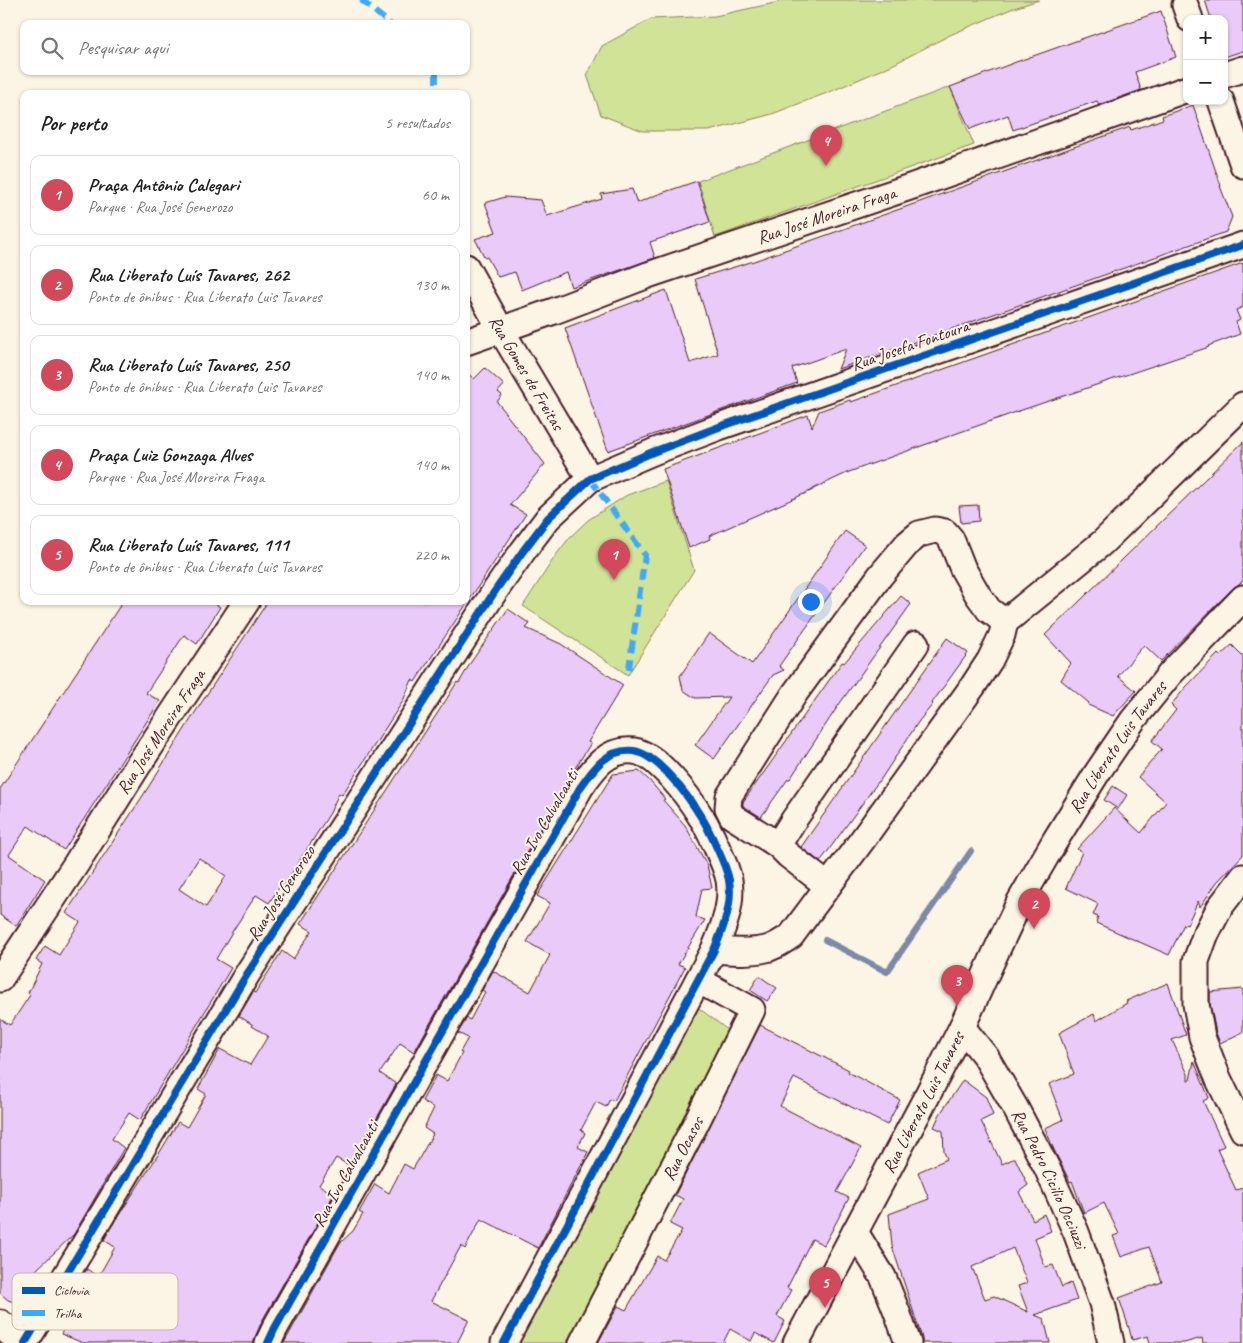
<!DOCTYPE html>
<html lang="pt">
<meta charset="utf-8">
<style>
:root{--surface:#fff;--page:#f6f6f6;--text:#222;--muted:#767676;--line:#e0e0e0;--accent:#d1495b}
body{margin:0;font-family:Caveat,sans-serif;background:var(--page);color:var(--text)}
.controls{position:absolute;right:15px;top:15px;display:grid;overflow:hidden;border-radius:10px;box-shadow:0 1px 4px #0004}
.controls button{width:45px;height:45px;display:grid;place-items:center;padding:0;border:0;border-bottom:1px solid var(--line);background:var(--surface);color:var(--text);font:25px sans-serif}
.you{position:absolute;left:810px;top:601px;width:18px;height:18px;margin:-12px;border:4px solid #fff;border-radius:50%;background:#1a73e8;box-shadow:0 0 0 8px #1a73e833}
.badge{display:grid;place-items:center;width:32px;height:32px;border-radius:50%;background:var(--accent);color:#fff;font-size:16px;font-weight:700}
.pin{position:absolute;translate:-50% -41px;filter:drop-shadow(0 1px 2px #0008)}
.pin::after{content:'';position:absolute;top:26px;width:18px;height:15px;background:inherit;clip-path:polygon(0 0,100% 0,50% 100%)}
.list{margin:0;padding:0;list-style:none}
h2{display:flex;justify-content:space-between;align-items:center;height:65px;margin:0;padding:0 20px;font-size:21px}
h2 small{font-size:16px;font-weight:400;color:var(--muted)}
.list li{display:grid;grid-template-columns:32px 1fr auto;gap:15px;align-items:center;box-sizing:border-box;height:80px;margin:0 10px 10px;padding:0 10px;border:1px solid var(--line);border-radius:10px}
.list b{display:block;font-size:19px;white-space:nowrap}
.list p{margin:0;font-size:16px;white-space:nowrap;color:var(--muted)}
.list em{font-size:16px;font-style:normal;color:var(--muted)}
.icon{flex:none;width:28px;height:28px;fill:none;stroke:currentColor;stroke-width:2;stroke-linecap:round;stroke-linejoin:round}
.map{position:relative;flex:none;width:1243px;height:1343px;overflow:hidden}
.search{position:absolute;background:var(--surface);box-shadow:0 1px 4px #0004;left:20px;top:20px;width:450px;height:55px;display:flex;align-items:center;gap:12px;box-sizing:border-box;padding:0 18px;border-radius:10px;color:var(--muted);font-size:19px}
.panel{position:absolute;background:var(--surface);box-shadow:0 1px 4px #0004;left:20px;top:90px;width:450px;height:515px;border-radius:10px}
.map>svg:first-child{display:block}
</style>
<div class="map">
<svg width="1243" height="1343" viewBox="0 0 1243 1343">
<rect width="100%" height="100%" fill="#fcf5e5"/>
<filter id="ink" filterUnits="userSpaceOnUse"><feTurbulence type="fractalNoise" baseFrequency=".02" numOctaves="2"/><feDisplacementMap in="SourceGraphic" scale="10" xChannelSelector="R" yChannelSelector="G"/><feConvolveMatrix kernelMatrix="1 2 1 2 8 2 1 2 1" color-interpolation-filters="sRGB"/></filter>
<g filter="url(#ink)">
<g fill="#d0e397" stroke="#8d8161">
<path d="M782,0H1039L1011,9L950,35L892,65L832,91L772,114L709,131H643L601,115L587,75L602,46L651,19L715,16L779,2Z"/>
<path d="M950,87L974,145L715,237L698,181Z"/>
<path d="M666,481L694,570L628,675L523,606L556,555L570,537L588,520L627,495Z"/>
<path d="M696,1006L729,1031L567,1343H518Z"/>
</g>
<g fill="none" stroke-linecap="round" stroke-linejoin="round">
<path stroke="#7b89a7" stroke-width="6" d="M825,940L887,972L971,851"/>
</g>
<g fill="#e9caf8" stroke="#4a1f2b" fill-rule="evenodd">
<path d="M1205,0H1243V51L1224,57V19H1211Z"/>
<path d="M1161,11L1176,57L1135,72L1141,90L1099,105L1097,101L1013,130L1008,115L970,129L950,87L1016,62Z"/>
<path d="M1193,105L1221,186H1220L1232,217L1226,232L838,369L846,349L801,365L792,368L797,383L608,451L565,328L666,290L690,363L718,354L695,279L754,261L1130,127L1131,130L1163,119L1162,116Z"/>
<path d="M697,181L710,222L650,242L655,258L571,287L566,272L522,290L515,272L498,277L487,257L485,258L475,239L496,232L485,203L505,197L541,200L547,216L602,199L601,194L632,189L637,203L656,195Z"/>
<path d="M1243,263V307L1236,310L1240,320L1236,322L1240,334L1208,346L1209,347L1019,411L849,472L813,489V490L709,536L710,539L689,548L663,469L808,415L812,427L819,411L850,400L851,402Z"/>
<path d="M485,368L504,385L498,392L502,395L497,402L507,414H506L545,464L510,505L526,514L415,682L412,680L403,701L342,795L339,793L330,813L283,887L281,885L269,903L256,895L232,932L216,959L231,968L140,1120L129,1113L112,1139L124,1148L74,1234L35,1271L45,1280L33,1299L19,1304L8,1300L0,1293V1019L10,1025L30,995L28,993L42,964L36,960L45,946L59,955L80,922L66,913L144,794L196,711L268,601H466V372L474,379ZM199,858L226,876L206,907L179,889Z"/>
<path d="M1243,442V581L1233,588L1161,661L1144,645L1118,676L1136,691L1113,716L1088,705L1089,703L1061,680L1071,663L1045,635Z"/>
<path d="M978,505L979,521L961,523L959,506Z"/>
<path d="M845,531L865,545L779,666L784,670L773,675L714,759L695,745L729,697L695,698L683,690L680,676L709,633L752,664Z"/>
<path d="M901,596L911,604L838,706L790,779H788L761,817L743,806V802L842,662L844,663Z"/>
<path d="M123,601H211L220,607L197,644L184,635L146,693L160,701L64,850L28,826L9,855L45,880L16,926L0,915V789Z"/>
<path d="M508,609L530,624L526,628L561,644L623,685L588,742L591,743L567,781L414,1052L400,1043L380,1073L396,1084L350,1166L336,1158L319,1185L334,1194L262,1321L255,1337L254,1343H83L61,1334L80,1298L73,1294L87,1269L98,1277L115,1247L104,1240L108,1232L160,1152L178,1122L187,1127L206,1094L198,1089L220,1049L250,1065L268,1036L252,1026L253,1025L239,1016L253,992L255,993L282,951L293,959L312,931L300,924L446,700L457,682L459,683L471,662Z"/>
<path d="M947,638L968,653L932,703L933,704L919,721L879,782H878L820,862L801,847Z"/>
<path d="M1232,645L1243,656V855L1217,882L1200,907L1198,901L1187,925L1184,924L1169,955L1096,923L1098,917L1093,915L1098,904L1066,888L1082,852L1077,849L1114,808L1141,833L1166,802L1138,777L1162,749L1152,741L1176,710L1171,705L1186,687L1218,654L1220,656Z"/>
<path d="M639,771L650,781L665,799L663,800L685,825L707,865L712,888L702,889L696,917L705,920L678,964L685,967L614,1101L610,1099L606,1107L596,1102L581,1130L585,1133L578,1147L588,1152L538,1248L481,1219L465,1249L461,1246L431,1301L469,1320L457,1343H284L340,1243L353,1231L363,1214L359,1212L375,1184L389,1193L404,1164L413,1169L433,1134L424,1128L434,1108L422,1101L436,1075L447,1081L462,1053L460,1052L468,1038L458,1033L467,1018L470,1020L485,992L482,990L493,971L530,992L550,955L527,942L550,903L537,896L613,774Z"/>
<path d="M1113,786L1127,795L1118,809L1104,800Z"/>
<path d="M759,976L777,988L767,1001L750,990Z"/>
<path d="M1168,983L1186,1035L1172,1040L1188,1074V1080H1190L1194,1061L1209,1098L1203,1101L1224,1146L1217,1149L1236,1190L1243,1188V1343H1203L1202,1338L1184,1343H1150L1148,1336L1132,1340L1129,1328L1119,1298L1162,1282L1149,1247L1121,1257L1113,1236L1119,1234L1104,1203L1084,1213L1072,1181L1070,1182L1054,1150L1045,1128L1063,1120L1049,1084L1074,1074L1059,1033L1094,1014L1096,1021L1127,1003L1126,1001Z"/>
<path d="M1243,989V1032L1220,1043L1216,1033L1210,1003V992Z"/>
<path d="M760,1025L849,1070L848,1072L900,1100L887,1125L794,1078L780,1106L861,1148L837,1192L849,1198L830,1234L824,1245L812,1239L787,1288L791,1290L777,1316L785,1321L774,1343L755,1333L751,1341L730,1329L723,1343H598L618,1306L626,1310L657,1256L664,1260L682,1230L670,1224L683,1199L675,1195Z"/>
<path d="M963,1080L986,1097L993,1115L981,1121L1002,1164L1015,1158L1028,1185L1019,1192L1033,1220L1044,1214L1051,1231L1035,1238L1045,1267L1053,1265L1062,1287L1071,1283L1077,1300L1035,1315L1044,1319L1050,1343H922V1338L892,1246L889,1214L929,1199L918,1172L947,1159L944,1152L943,1131L934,1127L940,1114ZM1013,1248L1027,1283L1018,1286L1028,1312L994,1296L985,1299L972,1267Z"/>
</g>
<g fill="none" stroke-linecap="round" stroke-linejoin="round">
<defs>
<g id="minor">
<path d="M1185,5L1190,19"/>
<path d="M1224,75L1243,69"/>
<path d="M1221,101L1243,165"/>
<path id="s1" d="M466,267L501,330L590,479"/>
<path id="s2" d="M466,342L554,311L648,275L910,187L1187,89"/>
<path d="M778,845L732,816L728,808L729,796L795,693L880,576L907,544L919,534L935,530L945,532L951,539L963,569L978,595L989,610L1005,622"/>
<path d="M1243,877L1220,907L1205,936L1196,961V1004L1202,1037L1218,1078L1243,1130"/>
<path d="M828,886L788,855L778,845L793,821L916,644"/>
<path d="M714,950C731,951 749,953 766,949C775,947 783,941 791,936L863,839L973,686L990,660L1002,635L1005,622L1102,543L1243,405"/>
<path id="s3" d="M0,979L76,864L137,767L247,601"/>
<path id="s4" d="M962,1027L986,1057L1016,1109L1047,1168L1076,1232L1102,1303L1111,1343"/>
<path d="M855,1232L883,1277L897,1312L908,1343"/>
<path d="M25,1343L246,976L495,591L523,551L548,518L590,479L653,452L719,427L1243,245"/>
<path d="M268,1343L275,1328L580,788C593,769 607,748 634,751C657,754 689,797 701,817C706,823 708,830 712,837C718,851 726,865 729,880C733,904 723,929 714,950L504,1343"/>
<path id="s5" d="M582,1343L696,1123L752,1010L698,980"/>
<path id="s6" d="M796,1343L927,1096L962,1027L995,954L1020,901L1056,839L1097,773L1133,720L1170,674L1243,598"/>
</g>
<path id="major" d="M0,1324L25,1343"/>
</defs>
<use href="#minor" stroke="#4a1f2b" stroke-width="29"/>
<use href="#major" stroke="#4a1f2b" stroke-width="31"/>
<use href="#minor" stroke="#fcf5e5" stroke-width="25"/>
<use href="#major" stroke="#fcf5e5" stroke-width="28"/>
<g stroke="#3fa9f5" stroke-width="6" stroke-dasharray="12 6" stroke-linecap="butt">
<path d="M361,0L390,24"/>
<path d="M436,71V94"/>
<path d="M590,479L645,555L628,675"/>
</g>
<defs>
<g id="cycleway">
<path d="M25,1343L246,976L495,591L523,551L548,518L590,479L653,452L719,427L1243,245"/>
<path d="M268,1343L275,1328L580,788C593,769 607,748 634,751C657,754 689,797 701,817C706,823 708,830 712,837C718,851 726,865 729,880C733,904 723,929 714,950L504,1343"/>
</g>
</defs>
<use href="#cycleway" stroke="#fcf5e5" stroke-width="11"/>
<use href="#cycleway" stroke="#0057b8" stroke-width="8"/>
</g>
</g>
<g text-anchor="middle" stroke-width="4" stroke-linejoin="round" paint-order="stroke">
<g font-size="18" fill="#4a1f2b" stroke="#fcf5e5">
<text dy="6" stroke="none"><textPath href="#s2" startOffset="382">Rua José Moreira Fraga</textPath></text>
<text transform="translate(910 345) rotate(-19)" y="6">Rua Josefa Fontoura</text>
<text dy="6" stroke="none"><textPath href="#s1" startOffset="122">Rua Gomes de Freitas</textPath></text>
<text dy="6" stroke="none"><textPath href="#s3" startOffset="295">Rua José Moreira Fraga</textPath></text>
<text dy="6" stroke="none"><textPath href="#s6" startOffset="678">Rua Liberato Luis Tavares</textPath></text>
<text transform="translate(544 822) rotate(-60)" y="6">Rua Ivo Calvalcanti</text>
<text transform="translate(281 893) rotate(-57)" y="6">Rua José Generozo</text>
<text dy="6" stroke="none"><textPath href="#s6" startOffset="272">Rua Liberato Luis Tavares</textPath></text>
<text dy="6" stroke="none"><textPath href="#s5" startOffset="219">Rua Ocasos</textPath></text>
<text transform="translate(345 1174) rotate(-61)" y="6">Rua Ivo Calvalcanti</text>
<text dy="6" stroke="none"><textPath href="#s4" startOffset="176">Rua Pedro Cicilio Occiuzzi</textPath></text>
</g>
</g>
<rect x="12" y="1273" width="166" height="57" rx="8" fill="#fcf5e5" stroke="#c7b5ad" stroke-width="1"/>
<rect x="22" y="1287" width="23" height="7" fill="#0057b8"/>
<rect x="22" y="1310" width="23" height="6" fill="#3fa9f5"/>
<g font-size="14" fill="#4a1f2b">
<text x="54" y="1295">Ciclovia</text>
<text x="54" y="1318">Trilha</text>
</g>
</svg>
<div class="controls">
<button>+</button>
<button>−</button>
</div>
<div class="you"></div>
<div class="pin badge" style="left:614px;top:580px">1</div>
<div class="pin badge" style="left:1034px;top:929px">2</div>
<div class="pin badge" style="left:957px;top:1006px">3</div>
<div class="pin badge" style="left:826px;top:166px">4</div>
<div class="pin badge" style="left:825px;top:1308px">5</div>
<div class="search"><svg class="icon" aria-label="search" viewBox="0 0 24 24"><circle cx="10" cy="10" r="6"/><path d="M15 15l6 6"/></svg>Pesquisar aqui</div>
<section class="panel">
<h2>Por perto<small>5 resultados</small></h2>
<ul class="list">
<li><span class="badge">1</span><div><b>Praça Antônio Calegari</b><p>Parque · Rua José Generozo</p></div><em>60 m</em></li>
<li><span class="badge">2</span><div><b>Rua Liberato Luís Tavares, 262</b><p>Ponto de ônibus · Rua Liberato Luis Tavares</p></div><em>130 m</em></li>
<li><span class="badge">3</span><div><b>Rua Liberato Luís Tavares, 250</b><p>Ponto de ônibus · Rua Liberato Luis Tavares</p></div><em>140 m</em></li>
<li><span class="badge">4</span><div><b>Praça Luiz Gonzaga Alves</b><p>Parque · Rua José Moreira Fraga</p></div><em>140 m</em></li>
<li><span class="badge">5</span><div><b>Rua Liberato Luís Tavares, 111</b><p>Ponto de ônibus · Rua Liberato Luis Tavares</p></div><em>220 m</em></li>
</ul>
</section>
</div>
